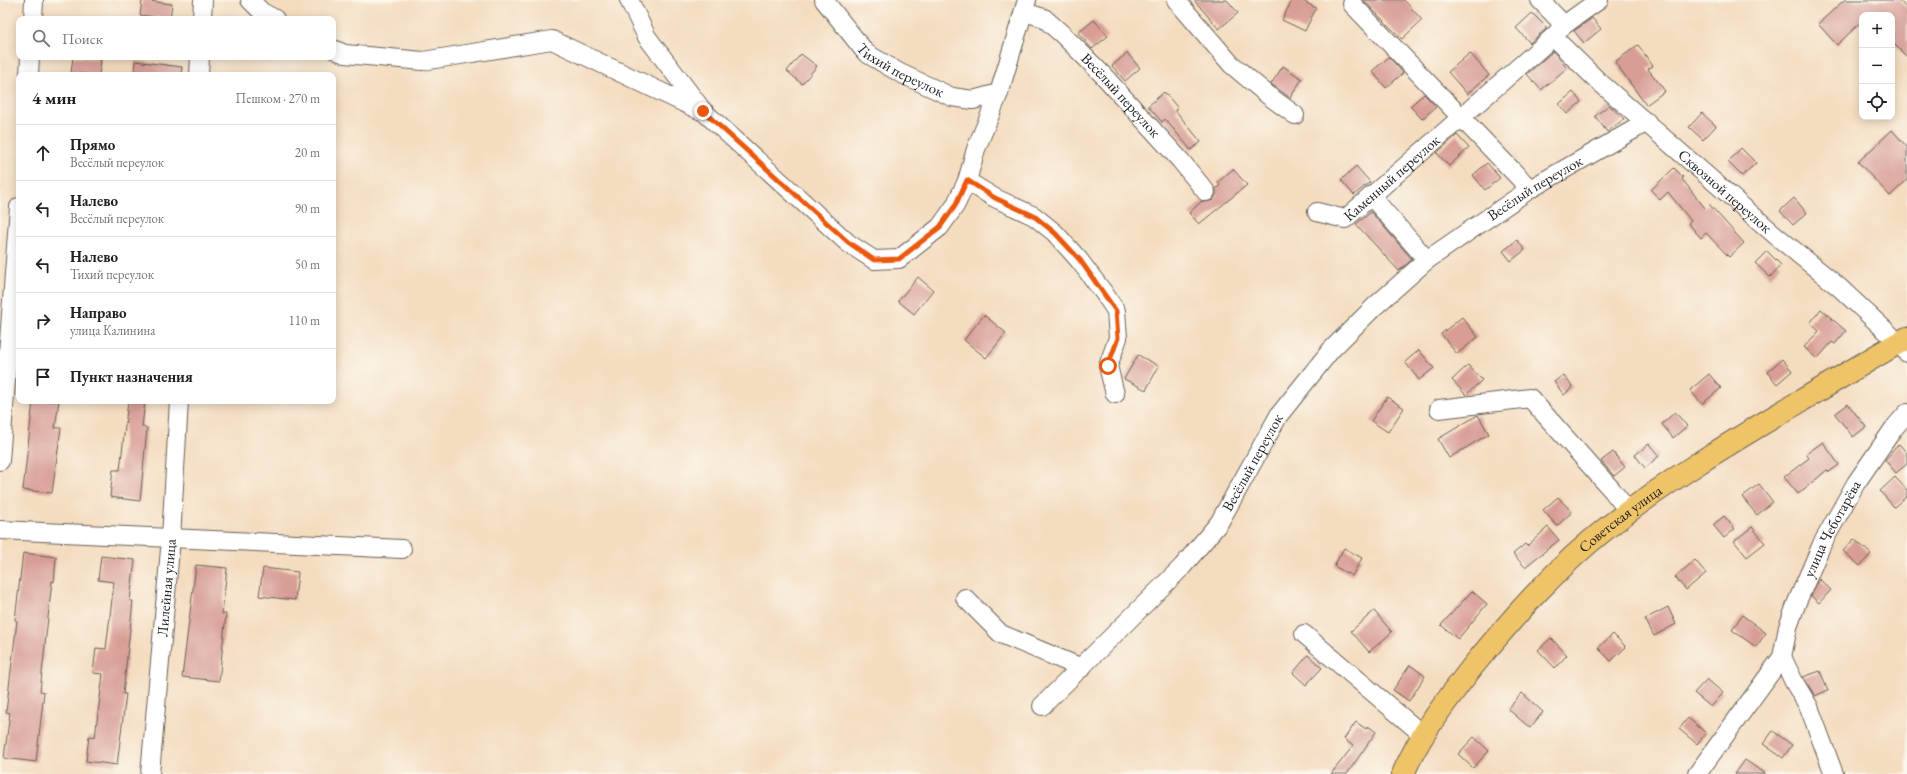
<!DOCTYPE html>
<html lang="ru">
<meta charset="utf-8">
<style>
:root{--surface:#fff;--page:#f2f2f2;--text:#202124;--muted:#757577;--line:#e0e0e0}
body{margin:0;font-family:"EB Garamond",serif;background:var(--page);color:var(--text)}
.controls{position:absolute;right:12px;top:12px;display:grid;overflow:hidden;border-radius:8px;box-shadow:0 2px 10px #0003}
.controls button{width:36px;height:36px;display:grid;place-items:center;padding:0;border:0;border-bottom:1px solid var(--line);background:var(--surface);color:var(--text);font:20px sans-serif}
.stop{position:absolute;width:12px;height:12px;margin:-9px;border:3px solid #ea580c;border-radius:50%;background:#fff}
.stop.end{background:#ea580c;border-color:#fff;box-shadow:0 1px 4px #0008}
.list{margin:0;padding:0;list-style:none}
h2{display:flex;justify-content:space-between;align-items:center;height:52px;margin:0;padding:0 16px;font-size:17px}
h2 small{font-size:13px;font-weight:400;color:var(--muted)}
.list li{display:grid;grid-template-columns:26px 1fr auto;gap:12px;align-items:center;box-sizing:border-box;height:56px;padding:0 16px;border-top:1px solid var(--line)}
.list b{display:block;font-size:15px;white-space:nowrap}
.list p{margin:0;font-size:13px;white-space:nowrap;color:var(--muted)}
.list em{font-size:13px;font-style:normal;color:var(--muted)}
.icon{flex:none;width:22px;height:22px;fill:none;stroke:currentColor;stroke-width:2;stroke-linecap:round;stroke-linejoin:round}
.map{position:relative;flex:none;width:1907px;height:774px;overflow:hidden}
.search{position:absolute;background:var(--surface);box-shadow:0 2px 10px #0003;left:16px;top:16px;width:320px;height:44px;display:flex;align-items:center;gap:10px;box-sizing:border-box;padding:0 14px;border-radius:8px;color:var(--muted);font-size:15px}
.panel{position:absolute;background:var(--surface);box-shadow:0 2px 10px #0003;left:16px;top:72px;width:320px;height:332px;border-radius:8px}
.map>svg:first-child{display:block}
</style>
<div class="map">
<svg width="1907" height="774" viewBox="0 0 1907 774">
<rect width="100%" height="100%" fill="#fbf7ec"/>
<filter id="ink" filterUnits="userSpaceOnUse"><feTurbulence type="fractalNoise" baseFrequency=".025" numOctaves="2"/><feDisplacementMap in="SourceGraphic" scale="8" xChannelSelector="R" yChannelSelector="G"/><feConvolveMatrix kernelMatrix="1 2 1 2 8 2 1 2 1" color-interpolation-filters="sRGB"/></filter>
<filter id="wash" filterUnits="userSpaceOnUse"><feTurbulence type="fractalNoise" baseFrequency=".012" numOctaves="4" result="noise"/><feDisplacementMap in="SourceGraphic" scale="16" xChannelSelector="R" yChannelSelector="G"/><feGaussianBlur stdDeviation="0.9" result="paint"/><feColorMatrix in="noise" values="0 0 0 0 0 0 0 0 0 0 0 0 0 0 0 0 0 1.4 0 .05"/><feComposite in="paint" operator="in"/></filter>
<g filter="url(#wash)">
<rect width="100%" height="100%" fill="#f4dcbf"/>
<g id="blocks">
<g fill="#d89e96">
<path d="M142,0L172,4L170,19L140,15Z"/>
<path d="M1194,0H1227L1238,13L1219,29Z"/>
<path d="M1292,0H1301L1316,8L1305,31L1282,20Z"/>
<path d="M1363,0H1404L1422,20L1402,39Z"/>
<path d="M1844,0H1899L1907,9V57L1892,42V15H1862V21L1837,45L1818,24Z"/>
<path d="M1532,13L1547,28L1530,43L1516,28Z"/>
<path d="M1592,18L1601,29L1584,43L1574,31Z"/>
<path d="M1094,20L1108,36L1092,49L1078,33Z"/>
<path d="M1638,45L1653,66L1648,69L1665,91L1646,105L1615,62Z"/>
<path d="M1553,51L1567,68L1541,90L1527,74Z"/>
<path d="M1127,53L1140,68L1125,81L1112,66Z"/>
<path d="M1470,53L1489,75L1467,94L1448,72Z"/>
<path d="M801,54L817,66L802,84L787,71Z"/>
<path d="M73,57L101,60L99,75L71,73Z"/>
<path d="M1389,57L1403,73L1386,88L1372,71Z"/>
<path d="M135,61L182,67L181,75H134Z"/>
<path d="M1283,66L1302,79L1290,98L1271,84Z"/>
<path d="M1164,92L1178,108L1175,110L1201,142L1191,150L1165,119L1162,122L1148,106Z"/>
<path d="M1573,92L1581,102L1567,114L1559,104Z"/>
<path d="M1424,94L1436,107L1422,119L1410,106Z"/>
<path d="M1609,105L1624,119L1607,132L1595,116Z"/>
<path d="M1702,113L1716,126L1703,140L1689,127Z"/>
<path d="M1892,130L1907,147V180L1890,196L1858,162Z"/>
<path d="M1457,135L1469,148L1449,166L1437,153Z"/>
<path d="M1741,148L1756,163L1742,176L1728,162Z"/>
<path d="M1487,163L1500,178L1485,190L1473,175Z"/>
<path d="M1356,166L1370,182L1354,195L1341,180Z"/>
<path d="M1674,168L1683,177L1682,179L1705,208L1709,204L1744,243L1729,257L1706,233L1701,238L1688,223L1691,221L1668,192L1660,200L1651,190Z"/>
<path d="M1233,169L1247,185L1199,224L1189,213L1202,201L1207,202L1213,200L1216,195V189L1220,185L1218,182Z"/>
<path d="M1794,198L1807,213L1793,225L1780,211Z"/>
<path d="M1371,212L1412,259L1399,271L1356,224Z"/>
<path d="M1517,240L1525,250L1511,261L1503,251Z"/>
<path d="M1767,251L1781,265L1770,277L1755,263Z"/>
<path d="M918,277L933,290L914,314L898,301Z"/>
<path d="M1821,309L1846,331L1835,344L1832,342L1817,359L1804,347L1819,331L1810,323Z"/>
<path d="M984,315L1006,333L986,358L964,340Z"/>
<path d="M1462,317L1478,337L1457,354L1441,334Z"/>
<path d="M1419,350L1434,368L1419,380L1405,362Z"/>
<path d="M1138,355L1159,366L1146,390L1124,379Z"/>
<path d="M1782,359L1792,371L1777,384L1767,372Z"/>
<path d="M1468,365L1482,380L1466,395L1452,380Z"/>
<path d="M1709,374L1721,388L1702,404L1690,390Z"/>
<path d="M1563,375L1573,387L1564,395L1554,382Z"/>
<path d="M1387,397L1404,408L1388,432L1371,421Z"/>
<path d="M33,401H59L55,428H61L52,493L23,490Z"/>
<path d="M128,401H145L142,427L147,428L140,501L110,497L113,470H120Z"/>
<path d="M1848,404L1866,427L1853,437L1835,414Z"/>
<path d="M1675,412L1687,426L1673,438L1662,424Z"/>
<path d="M1478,415L1489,434L1449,458L1438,439Z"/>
<path d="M1823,442L1839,465L1829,472L1827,470L1798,494L1784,477L1809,458L1806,454Z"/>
<path d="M1649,444L1659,456L1645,468L1635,455Z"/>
<path d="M1899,444L1907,453V464L1896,473L1885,460Z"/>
<path d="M1613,452L1625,467L1614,476L1601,461Z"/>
<path d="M1895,477L1907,490V496L1894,507L1880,491Z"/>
<path d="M1759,484L1773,502L1757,515L1742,497Z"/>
<path d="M1558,497L1572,512L1557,526L1543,510Z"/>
<path d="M1724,516L1735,529L1724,538L1713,525Z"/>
<path d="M1548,527L1559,540L1525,567L1513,554L1525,544L1527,546Z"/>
<path d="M1752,527L1765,543L1747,557L1734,541Z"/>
<path d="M1854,539L1871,554L1860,566L1843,551Z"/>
<path d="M1344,548L1362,558L1352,576L1334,566Z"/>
<path d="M23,553L56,557L54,582L52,581L40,691L44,692L36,762L4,758L10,713L6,712L17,621L15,620Z"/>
<path d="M101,556L135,560L130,601H133L123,694H126L117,765L86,761L89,736L95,737L103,674L93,673L96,648L106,649L114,582L98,580Z"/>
<path d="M1695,560L1706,573L1686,590L1675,577Z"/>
<path d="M196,565L227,568L222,614H226L219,681L182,677Z"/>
<path d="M263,568L298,572L295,600L259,596Z"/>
<path d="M1819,579L1831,590L1819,603L1811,596Z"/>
<path d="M1472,591L1487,604L1458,639L1441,625Z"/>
<path d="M1668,607L1676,624L1654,636L1645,619Z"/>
<path d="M1374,611L1392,632L1369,652L1351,631Z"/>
<path d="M1742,615L1766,633L1756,647L1732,630Z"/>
<path d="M1613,634L1626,647L1611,661L1598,648Z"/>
<path d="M1551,638L1567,655L1555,668L1538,650Z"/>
<path d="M1308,655L1322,668L1306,685L1293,673Z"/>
<path d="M1410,665L1425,676L1409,701L1393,690Z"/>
<path d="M1820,671L1828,690L1815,696L1803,677Z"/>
<path d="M1707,679L1723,693L1711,707L1694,693Z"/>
<path d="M1522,693L1543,712L1530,728L1508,709Z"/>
<path d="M1688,718L1706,733L1697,744L1679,729Z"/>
<path d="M1356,722L1366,729L1368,726L1376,732L1347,774H1331L1353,746L1344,739Z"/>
<path d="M1773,731L1792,745L1783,758L1763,744Z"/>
<path d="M1474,737L1489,751L1473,768L1458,754Z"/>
<path d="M1745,760L1766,774H1735Z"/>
</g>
</g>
</g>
<g filter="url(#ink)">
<use href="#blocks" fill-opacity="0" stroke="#685f55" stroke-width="1"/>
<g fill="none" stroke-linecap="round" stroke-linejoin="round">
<defs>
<g id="minor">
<path d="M250,0L262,12L275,19"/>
<path d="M629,0L647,37L703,111L848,243L874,260L899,259L940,227L955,206L967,181L976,149L999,93L1027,0"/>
<path id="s1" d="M824,0L866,53L900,73L952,97L973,100L999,93"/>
<path d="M1176,0L1231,64L1269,96L1295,115"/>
<path d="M1540,0L1564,25"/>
<path d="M1352,4L1530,189"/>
<path id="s2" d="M1024,12L1044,18L1063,35L1102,74L1181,161L1206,192"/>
<path d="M33,19L34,0"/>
<path d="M202,19L203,0"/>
<path id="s3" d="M1553,37L1597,80L1774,234L1840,288L1899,343L1907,353"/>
<path d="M333,49L345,54L423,61L552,40L699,110"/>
<path d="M29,75L30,57"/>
<path d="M199,75L200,57"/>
<path d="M967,181L995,198L1034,216L1055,233L1079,260L1104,293L1116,311L1118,338L1108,366L1115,394"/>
<path d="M1371,196L1427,260"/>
<path id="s4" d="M1317,212L1345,219L1553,37L1564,25L1599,0"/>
<path d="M1439,409L1530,398L1612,490L1629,512"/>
<path d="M0,461L19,207"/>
<path d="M0,530L402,549"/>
<path d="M965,598L1001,634L1082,668"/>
<path d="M1304,634L1423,735"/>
<path d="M1782,657L1794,682L1809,707L1834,774"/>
<path id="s5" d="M1042,706L1182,567L1219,523L1279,415L1331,350L1374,307L1427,260L1530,189L1647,122"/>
<path id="s6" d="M150,774L171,538L179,401"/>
<path id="s7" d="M1697,774L1782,657L1788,627L1797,602L1822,544L1856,483L1894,428L1907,413"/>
</g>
<g id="major">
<path id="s8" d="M1403,774C1420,734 1447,700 1473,666C1514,616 1557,567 1608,527C1668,480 1733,441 1799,402C1835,381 1870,359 1907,338"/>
</g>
</defs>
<use href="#minor" stroke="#685f55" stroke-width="20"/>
<use href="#major" stroke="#685f55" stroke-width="24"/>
<use href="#minor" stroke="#fff" stroke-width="18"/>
<use href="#major" stroke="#efc469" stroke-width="22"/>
</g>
</g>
<g fill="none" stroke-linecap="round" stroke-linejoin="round" filter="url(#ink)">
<path stroke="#ea580c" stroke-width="5" d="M703,111L848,242L874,260L899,259L940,227L955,206L967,180L995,198L1034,216L1055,233L1080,260L1116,311L1118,338L1108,366"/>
</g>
<g text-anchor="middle" stroke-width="3" stroke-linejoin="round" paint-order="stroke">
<g font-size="15" fill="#1c1c1c" stroke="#fbf7ec">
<text dy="5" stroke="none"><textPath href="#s1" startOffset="106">Тихий переулок</textPath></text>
<text dy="5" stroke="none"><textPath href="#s2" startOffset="130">Весёлый переулок</textPath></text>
<text dy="5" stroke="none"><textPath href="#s4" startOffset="91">Каменный переулок</textPath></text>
<text dy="5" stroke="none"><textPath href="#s5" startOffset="723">Весёлый переулок</textPath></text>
<text dy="5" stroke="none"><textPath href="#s3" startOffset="231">Сквозной переулок</textPath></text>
<text dy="5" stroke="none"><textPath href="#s5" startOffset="324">Весёлый переулок</textPath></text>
<text dy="5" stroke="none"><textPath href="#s8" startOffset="338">Советская улица</textPath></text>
<text dy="5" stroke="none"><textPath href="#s7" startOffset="283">улица Чеботарёва</textPath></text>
<text dy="5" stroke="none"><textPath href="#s6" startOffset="187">Лилейная улица</textPath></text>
</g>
</g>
</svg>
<div class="controls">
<button>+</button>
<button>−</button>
<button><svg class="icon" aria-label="locate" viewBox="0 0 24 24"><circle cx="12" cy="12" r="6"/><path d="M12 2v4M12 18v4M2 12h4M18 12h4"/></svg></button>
</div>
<div class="stop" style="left:1108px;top:366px"></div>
<div class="stop end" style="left:703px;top:111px"></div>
<div class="search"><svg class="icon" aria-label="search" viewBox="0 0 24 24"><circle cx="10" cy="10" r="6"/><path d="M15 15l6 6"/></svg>Поиск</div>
<section class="panel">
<h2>4 мин<small>Пешком · 270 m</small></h2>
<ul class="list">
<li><svg class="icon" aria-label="ahead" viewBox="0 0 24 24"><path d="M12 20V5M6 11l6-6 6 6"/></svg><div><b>Прямо</b><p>Весёлый переулок</p></div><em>20 m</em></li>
<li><svg class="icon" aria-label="left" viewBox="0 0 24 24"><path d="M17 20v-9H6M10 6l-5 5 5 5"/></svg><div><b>Налево</b><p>Весёлый переулок</p></div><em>90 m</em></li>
<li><svg class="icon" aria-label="left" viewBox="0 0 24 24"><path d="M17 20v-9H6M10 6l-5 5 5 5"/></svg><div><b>Налево</b><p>Тихий переулок</p></div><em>50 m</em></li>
<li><svg class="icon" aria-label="right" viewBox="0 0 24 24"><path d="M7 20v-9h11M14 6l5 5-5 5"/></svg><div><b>Направо</b><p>улица Калинина</p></div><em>110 m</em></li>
<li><svg class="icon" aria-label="arrive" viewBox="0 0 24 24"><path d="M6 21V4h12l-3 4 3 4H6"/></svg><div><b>Пункт назначения</b></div></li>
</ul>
</section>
</div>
